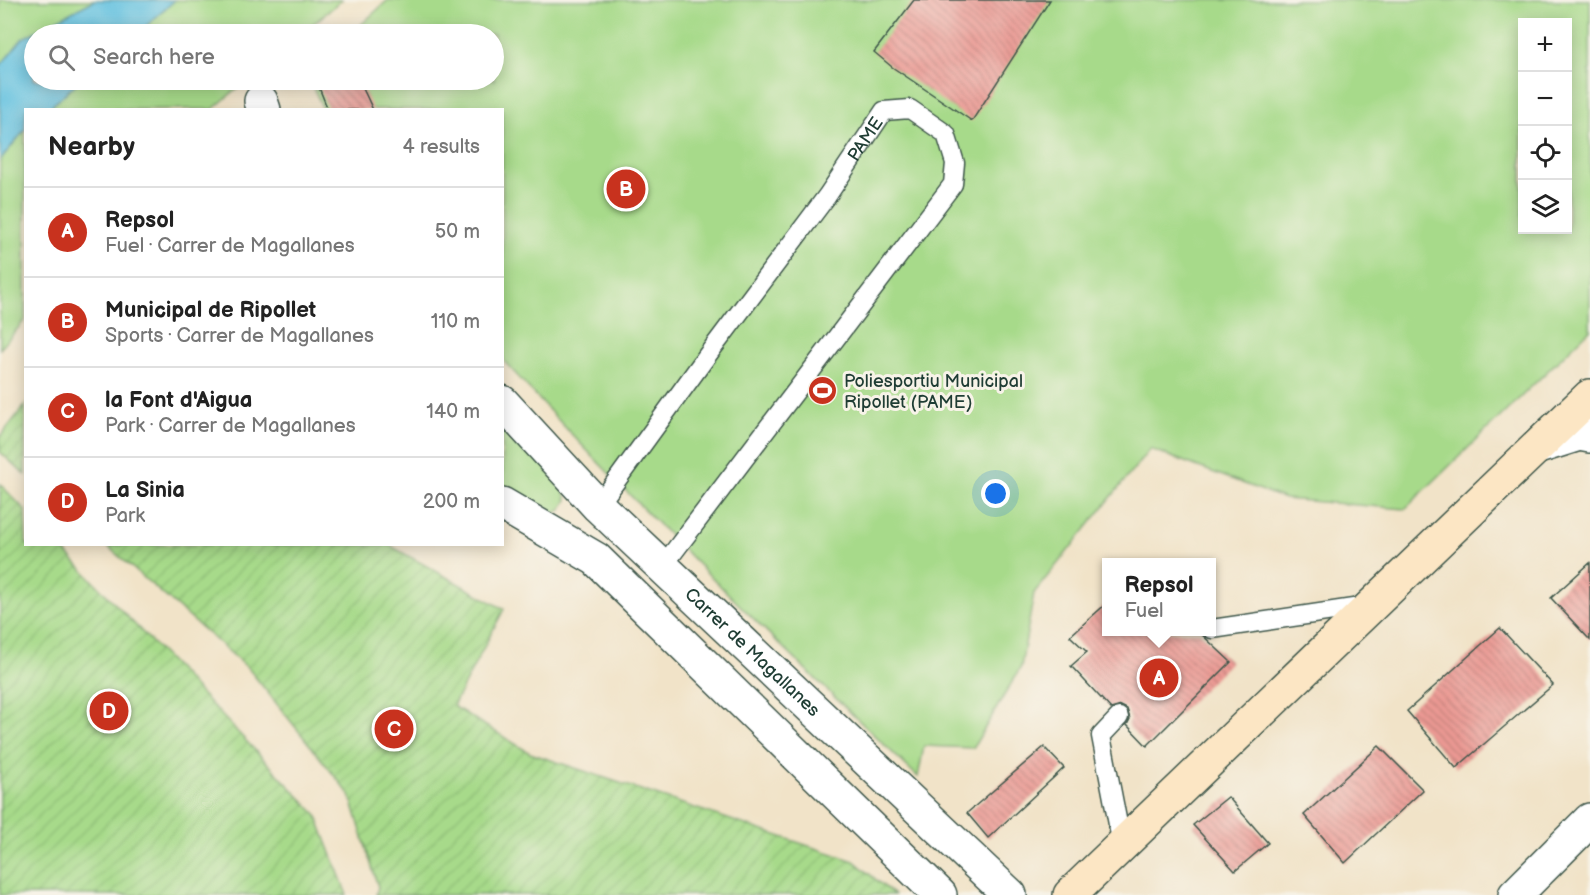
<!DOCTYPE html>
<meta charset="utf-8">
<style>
:root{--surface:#fff;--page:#f2f2f2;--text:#222;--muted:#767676;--line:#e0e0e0;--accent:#c8321e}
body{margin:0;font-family:"Balsamiq Sans",sans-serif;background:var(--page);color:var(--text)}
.controls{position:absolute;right:18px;top:18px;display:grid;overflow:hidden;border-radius:0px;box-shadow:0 3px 15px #0003}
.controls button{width:54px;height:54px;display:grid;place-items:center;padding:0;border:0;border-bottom:2px solid var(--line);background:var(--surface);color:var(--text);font:30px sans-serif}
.you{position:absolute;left:996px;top:494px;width:21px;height:21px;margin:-15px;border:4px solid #fff;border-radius:50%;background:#1a73e8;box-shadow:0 0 0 9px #1a73e833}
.badge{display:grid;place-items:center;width:39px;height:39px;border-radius:50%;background:var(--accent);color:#fff;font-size:20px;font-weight:700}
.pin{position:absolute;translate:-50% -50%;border:3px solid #fff;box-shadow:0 2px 6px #0006}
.popup{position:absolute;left:1102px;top:558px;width:114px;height:78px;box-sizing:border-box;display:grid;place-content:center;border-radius:0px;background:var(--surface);filter:drop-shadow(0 2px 4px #0005);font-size:20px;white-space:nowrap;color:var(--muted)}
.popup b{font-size:22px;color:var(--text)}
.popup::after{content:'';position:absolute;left:50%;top:100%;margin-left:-12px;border:12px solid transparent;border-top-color:var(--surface)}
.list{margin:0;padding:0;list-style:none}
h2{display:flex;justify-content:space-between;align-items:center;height:78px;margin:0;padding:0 24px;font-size:26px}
h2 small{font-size:20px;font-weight:400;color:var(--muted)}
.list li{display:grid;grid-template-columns:39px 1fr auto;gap:18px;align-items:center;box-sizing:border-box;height:90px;padding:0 24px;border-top:2px solid var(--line)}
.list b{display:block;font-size:22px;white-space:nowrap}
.list p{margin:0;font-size:20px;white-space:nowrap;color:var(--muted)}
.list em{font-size:20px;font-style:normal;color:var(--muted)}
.icon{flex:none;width:33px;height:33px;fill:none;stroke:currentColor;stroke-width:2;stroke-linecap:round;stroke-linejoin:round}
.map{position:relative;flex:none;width:1590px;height:895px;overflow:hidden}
.search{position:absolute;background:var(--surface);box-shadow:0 3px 15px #0003;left:24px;top:24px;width:480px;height:66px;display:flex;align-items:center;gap:15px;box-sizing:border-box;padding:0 21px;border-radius:33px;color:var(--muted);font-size:22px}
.panel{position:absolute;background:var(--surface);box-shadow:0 3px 15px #0003;left:24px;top:108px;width:480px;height:438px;border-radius:0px}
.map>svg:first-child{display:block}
</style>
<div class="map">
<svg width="1590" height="895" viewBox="0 0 1590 895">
<defs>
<pattern id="garden-furrows" width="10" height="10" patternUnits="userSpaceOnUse" patternTransform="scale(1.5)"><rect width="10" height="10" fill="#a7da8a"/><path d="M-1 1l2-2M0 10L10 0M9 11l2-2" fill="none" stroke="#8fbc78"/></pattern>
<pattern id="building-back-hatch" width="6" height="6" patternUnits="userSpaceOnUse" patternTransform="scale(1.5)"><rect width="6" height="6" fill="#eb9993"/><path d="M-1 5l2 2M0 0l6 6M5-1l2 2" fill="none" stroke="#be7e79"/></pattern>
</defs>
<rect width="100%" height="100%" fill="#f7f3e8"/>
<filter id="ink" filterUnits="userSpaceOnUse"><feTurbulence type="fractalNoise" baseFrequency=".0167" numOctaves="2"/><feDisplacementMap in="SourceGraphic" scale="12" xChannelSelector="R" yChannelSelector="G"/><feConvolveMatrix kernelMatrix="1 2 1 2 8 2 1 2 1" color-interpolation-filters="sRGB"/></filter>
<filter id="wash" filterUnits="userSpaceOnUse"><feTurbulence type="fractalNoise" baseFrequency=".008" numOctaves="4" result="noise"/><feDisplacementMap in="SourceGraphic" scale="24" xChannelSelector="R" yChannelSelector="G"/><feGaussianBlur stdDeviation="1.35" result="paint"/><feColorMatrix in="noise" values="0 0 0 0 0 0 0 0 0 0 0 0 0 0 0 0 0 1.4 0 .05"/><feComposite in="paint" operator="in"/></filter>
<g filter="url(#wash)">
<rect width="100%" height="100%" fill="#f1e3c8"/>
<g fill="#a7da8a" stroke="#638c5f" stroke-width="1.5" fill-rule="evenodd">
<path d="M0,0H95L23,38L0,66Z"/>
<path d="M175,0H342L301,34H137Z"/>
<path d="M388,0H1590V330L1405,509L1285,499L1150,449L1034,593L1021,667L973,748L924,746L918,777C776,642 634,505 503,360L502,110L323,109L310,80H494V34H351ZM1522,22H1568V230H1522Z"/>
<path d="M80,80H247L213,109L48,110Z"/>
<path d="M25,130V320L0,349V160Z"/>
<path d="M502,419L563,485L567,500L561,510L550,516L503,492Z"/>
</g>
<g fill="url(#garden-furrows)" stroke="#638c5f" stroke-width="1.5">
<path d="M25,405V475L0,452V437Z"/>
<path d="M0,484L25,510L26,544L59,545L316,814L347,895H0Z"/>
<path d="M106,545H389L504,609L453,706L530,753L854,861L894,895H376L378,887L350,795L248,668Z"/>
</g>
<path fill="#62c1e0" stroke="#407f8a" stroke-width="1.5" d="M95,0H175L137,34H34V80H80L48,109L26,110L25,130L0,160V66L23,38Z"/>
<g id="blocks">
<g fill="url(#building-back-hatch)">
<path d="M914,0H1050L972,121L892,67L874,52Z"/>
<path d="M316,80H359L373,110H328Z"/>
<path d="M1590,563V640L1551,598Z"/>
<path d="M1107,603V632H1199L1231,662L1147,746L1127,725L1130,719L1127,709L1121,706L1111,709L1071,666L1087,652L1070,636Z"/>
<path d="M1500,628L1553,685L1456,768L1407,711Z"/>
<path d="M1379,746L1423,790L1345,863L1304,815Z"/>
<path d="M1044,747L1064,768L988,838L967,813Z"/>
<path d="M1228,797L1268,843L1235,871L1193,825Z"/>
</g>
</g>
</g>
<g filter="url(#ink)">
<use href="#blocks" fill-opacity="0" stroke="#3e564a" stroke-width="1.5"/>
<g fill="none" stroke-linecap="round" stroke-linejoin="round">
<defs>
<g id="lane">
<path id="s1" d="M598,506L709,353L827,196L884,111L910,109L946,134L955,163L953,184L663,566"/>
<path d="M1212,629L1367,606"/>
<path d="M1119,717L1101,736L1122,845"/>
</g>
<g id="street">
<path d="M261,101L264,110"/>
<path id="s2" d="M502,402L598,506L1010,895"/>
<path d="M1538,447L1579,434L1590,436"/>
<path d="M502,504L596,559L940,895"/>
<path d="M1515,895L1590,820"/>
</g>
<path id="secondary" d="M1070,895L1590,396"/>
</defs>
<use href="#lane" stroke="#3e564a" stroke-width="21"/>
<use href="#street" stroke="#3e564a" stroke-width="36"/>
<use href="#secondary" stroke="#3e564a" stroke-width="36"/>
<use href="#lane" stroke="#fff" stroke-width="18"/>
<use href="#street" stroke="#fff" stroke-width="33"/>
<use href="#secondary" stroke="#fce6c4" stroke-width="33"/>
</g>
</g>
<defs>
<symbol id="stadium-disc" viewBox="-11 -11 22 22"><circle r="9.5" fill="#c8321e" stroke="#f7f3e8"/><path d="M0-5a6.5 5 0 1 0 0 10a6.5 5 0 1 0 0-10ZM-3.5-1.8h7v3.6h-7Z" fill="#fff"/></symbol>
</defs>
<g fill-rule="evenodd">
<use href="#stadium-disc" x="806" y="374" width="33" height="33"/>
</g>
<g text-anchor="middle" stroke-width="6" stroke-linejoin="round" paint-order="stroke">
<g font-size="18" fill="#1f3d34" stroke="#f7f3e8">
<text dy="6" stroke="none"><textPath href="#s1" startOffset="454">PAME</textPath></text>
<text dy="6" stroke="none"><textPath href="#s2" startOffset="354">Carrer de Magallanes</textPath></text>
</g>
<g font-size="18" fill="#1f3d34" stroke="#f7f3e8" text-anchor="start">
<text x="844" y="387">Poliesportiu Municipal<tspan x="844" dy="21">Ripollet (PAME)</tspan></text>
</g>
</g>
</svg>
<div class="controls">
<button>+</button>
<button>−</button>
<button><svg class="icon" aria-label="locate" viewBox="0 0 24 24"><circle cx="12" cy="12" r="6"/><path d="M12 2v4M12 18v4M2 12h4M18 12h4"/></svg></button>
<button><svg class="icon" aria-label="layers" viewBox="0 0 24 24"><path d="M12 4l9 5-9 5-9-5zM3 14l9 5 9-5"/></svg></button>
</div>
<div class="you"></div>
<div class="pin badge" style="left:1159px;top:678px">A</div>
<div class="popup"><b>Repsol</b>Fuel</div>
<div class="pin badge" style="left:626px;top:189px">B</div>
<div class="pin badge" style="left:394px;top:729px">C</div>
<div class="pin badge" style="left:109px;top:711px">D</div>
<div class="search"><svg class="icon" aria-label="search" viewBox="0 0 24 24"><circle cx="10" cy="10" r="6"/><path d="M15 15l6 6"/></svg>Search here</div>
<section class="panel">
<h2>Nearby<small>4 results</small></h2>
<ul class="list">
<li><span class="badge">A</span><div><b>Repsol</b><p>Fuel · Carrer de Magallanes</p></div><em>50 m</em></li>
<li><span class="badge">B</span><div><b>Municipal de Ripollet</b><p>Sports · Carrer de Magallanes</p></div><em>110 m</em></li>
<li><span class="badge">C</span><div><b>la Font d'Aigua</b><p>Park · Carrer de Magallanes</p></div><em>140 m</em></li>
<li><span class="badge">D</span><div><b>La Sinia</b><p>Park</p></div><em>200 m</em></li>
</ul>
</section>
</div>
